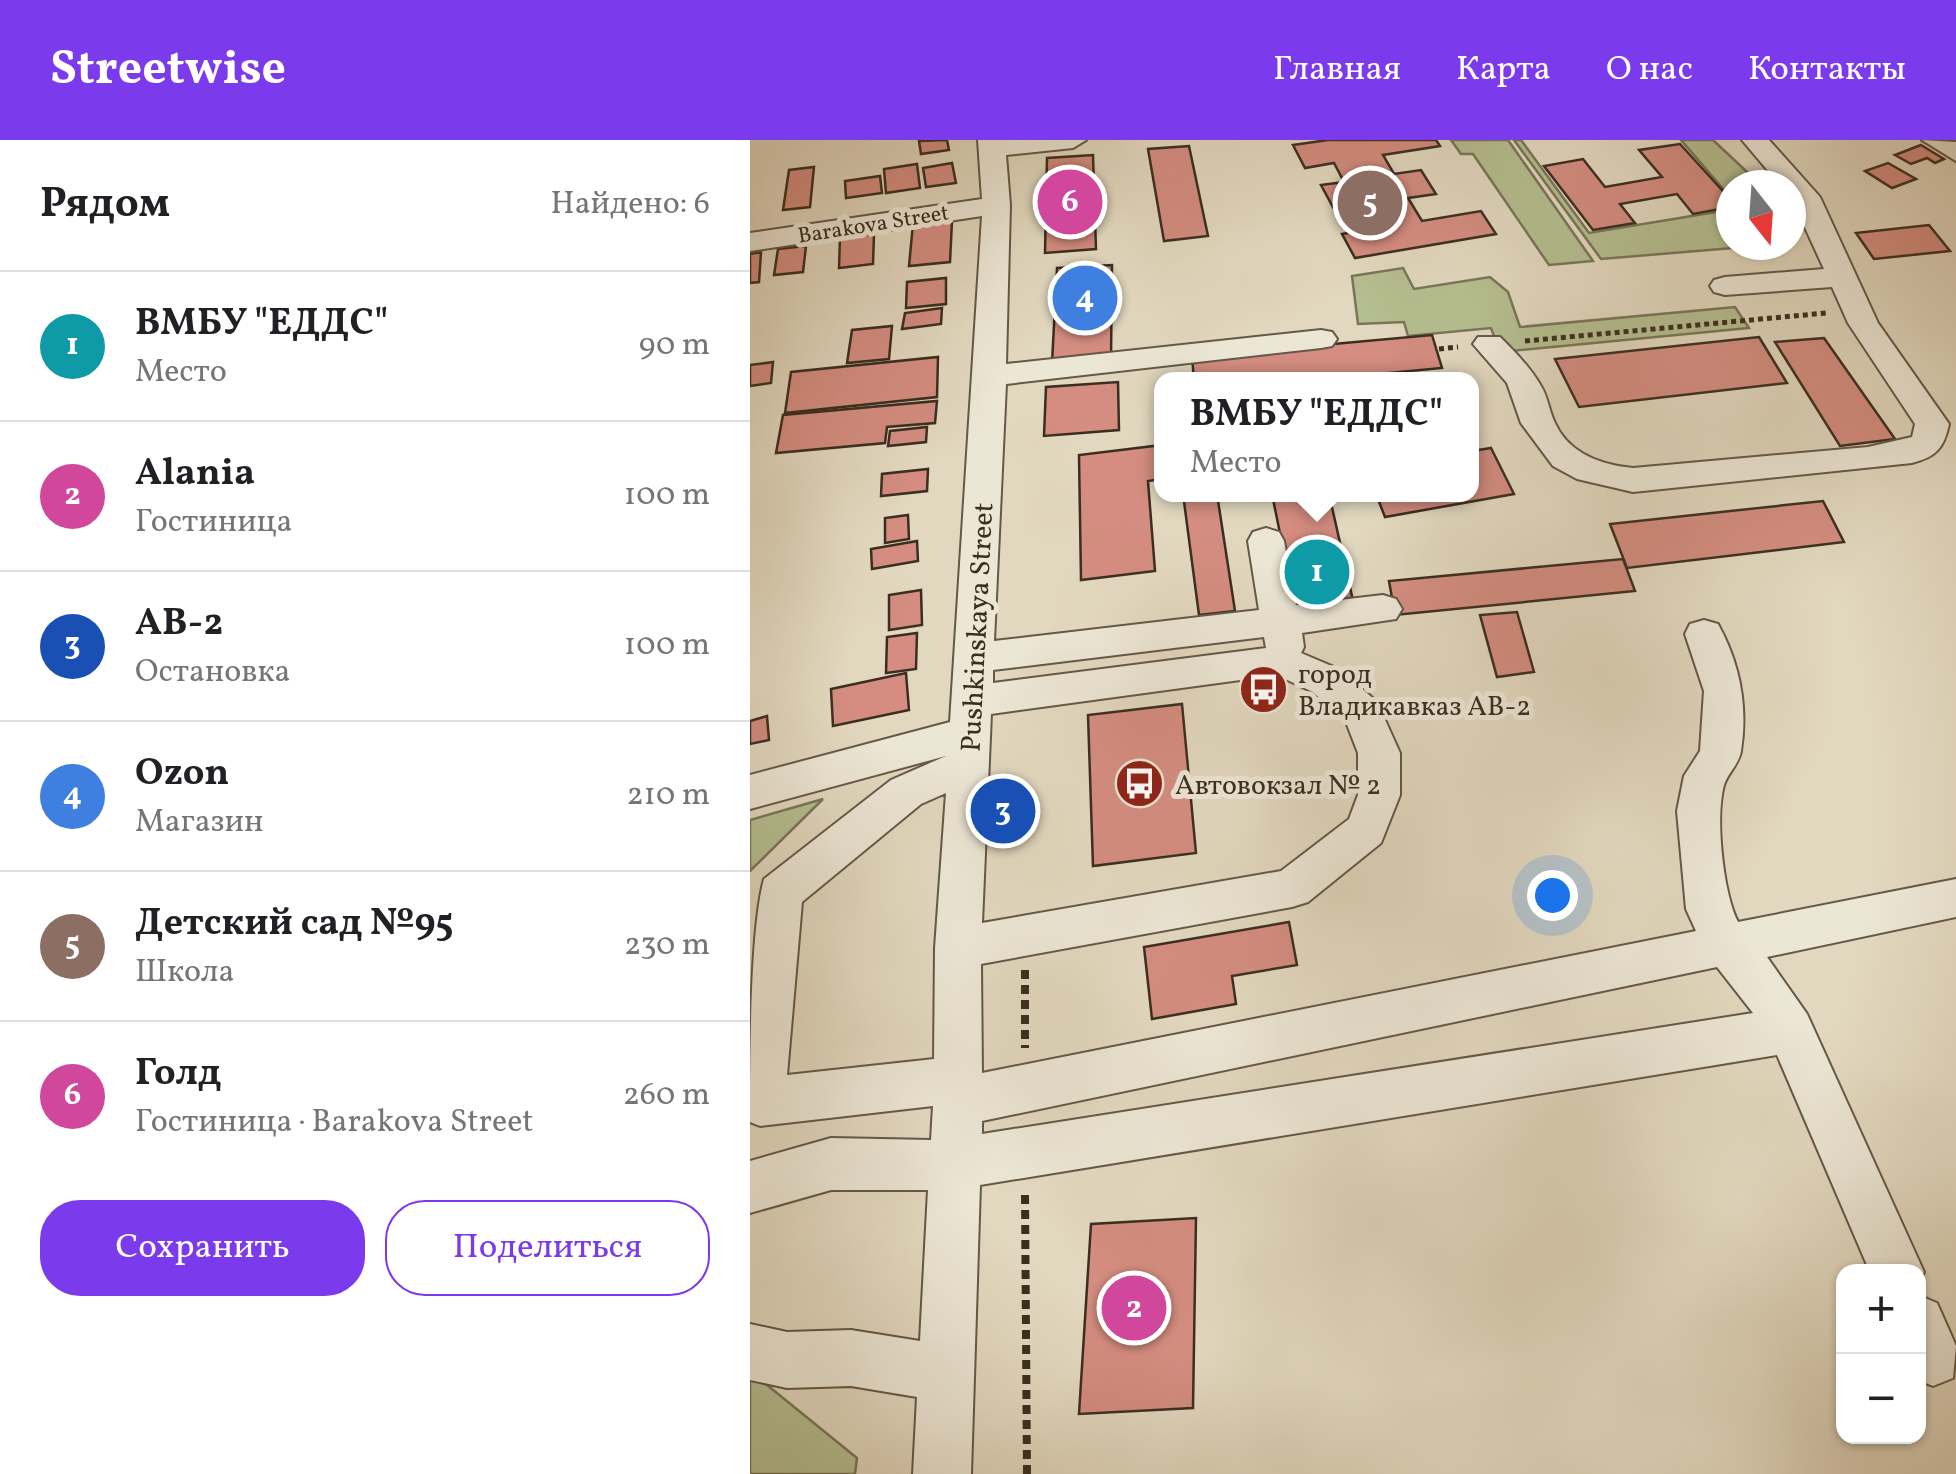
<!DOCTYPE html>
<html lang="ru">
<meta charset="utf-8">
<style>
:root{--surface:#fff;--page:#f2f2f2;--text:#202124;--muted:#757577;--line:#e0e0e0;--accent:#7c3aed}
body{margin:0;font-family:Vollkorn,serif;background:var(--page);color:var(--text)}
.controls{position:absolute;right:30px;bottom:30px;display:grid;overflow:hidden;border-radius:20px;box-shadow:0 2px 8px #0004}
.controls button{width:90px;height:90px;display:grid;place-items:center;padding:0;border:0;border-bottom:2px solid var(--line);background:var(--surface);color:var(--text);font:50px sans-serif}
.compass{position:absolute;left:966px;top:30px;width:90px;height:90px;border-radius:50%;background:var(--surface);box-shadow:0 2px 8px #0004;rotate:163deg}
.you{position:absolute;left:802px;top:755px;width:35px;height:35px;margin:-25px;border:8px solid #fff;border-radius:50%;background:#1a73e8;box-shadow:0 0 0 15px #1a73e833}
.badge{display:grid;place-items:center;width:65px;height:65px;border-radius:50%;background:var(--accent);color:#fff;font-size:32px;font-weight:700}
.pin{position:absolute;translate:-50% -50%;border:5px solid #fff;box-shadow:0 2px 10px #0006}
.popup{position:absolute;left:404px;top:232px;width:325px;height:130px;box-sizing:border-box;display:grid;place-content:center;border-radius:20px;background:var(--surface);filter:drop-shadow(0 2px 8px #0005);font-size:32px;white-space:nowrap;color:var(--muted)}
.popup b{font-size:38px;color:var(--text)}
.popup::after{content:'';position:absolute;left:50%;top:100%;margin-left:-20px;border:20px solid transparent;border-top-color:var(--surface)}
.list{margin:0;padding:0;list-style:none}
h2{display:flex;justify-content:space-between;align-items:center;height:130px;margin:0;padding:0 40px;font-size:42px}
h2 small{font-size:32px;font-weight:400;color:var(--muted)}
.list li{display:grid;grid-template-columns:65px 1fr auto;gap:30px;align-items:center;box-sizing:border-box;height:150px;padding:0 40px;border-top:2px solid var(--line)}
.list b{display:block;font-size:38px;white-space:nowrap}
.list p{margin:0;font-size:32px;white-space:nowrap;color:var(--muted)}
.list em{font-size:32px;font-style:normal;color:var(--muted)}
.actions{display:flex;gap:20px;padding:30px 40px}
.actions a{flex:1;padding:22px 0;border:2px solid var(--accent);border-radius:40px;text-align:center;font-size:35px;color:var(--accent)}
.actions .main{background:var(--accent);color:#fff}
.map{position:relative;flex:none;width:1206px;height:1334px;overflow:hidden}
header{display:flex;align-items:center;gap:60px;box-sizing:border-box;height:140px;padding:0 50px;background:var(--accent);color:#fff}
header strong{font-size:48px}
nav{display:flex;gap:55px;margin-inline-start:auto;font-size:35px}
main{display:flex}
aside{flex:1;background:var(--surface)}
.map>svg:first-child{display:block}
</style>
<header>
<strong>Streetwise</strong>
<nav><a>Главная</a><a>Карта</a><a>О нас</a><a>Контакты</a></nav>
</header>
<main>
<aside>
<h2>Рядом<small>Найдено: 6</small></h2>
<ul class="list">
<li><span class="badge" style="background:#0f9aa8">1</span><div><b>ВМБУ &quot;ЕДДС&quot;</b><p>Место</p></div><em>90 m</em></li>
<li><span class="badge" style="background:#d1479c">2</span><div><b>Alania</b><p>Гостиница</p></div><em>100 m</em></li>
<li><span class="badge" style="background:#1a4fb4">3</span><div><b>АВ-2</b><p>Остановка</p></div><em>100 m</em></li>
<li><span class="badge" style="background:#3f7fe0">4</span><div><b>Ozon</b><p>Магазин</p></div><em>210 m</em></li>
<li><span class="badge" style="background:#8d6e63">5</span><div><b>Детский сад №95</b><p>Школа</p></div><em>230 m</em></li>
<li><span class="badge" style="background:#d1479c">6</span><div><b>Голд</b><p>Гостиница · Barakova Street</p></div><em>260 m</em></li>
</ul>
<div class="actions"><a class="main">Сохранить</a><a>Поделиться</a></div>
</aside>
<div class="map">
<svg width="1206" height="1334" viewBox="0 0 1206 1334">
<rect width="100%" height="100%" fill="#e2d8bf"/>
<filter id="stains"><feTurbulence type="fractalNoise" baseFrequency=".002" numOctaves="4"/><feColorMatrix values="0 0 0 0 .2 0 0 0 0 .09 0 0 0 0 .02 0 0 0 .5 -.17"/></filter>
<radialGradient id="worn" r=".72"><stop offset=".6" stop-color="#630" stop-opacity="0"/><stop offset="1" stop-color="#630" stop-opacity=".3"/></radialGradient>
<g fill="#b5be90" stroke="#787658" stroke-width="2.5">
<path d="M701,0H758L843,121L799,125L723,14H711Z"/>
<path d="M764,0H771L839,93L978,70L981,105L1007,106L851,119Z"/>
<path d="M931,0H963L1011,45H981V58Z"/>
<path d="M653,128L664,149L740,137L758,152L770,187L985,167L999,188L750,212L741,188L658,196L654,182L608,184L602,136Z"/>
<path d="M73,659L0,731V680Z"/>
<path d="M0,1236H6L107,1318L105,1334H0Z"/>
</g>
<g fill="#d48d80" stroke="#3b2e21" stroke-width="2.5">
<path d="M197,0L199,10L171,14L169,1Z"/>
<path d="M578,0H686L690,6L633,15L644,34L671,30L686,54L658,58L672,81L731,71L746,94L605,118L592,94L623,89L611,67L585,71L571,45L594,42L584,23L555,28L543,5Z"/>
<path d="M930,4L981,60V67L943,74L927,54L870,64L885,83L843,90L794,26L833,19L855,47L912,37L889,10Z"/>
<path d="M1171,5L1194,19L1185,23L1177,18L1161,24L1145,15Z"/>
<path d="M439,6L458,96L414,101L398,9Z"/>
<path d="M343,15L346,109L295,113L297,18Z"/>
<path d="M202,23L206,43L176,47L173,28Z"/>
<path d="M1138,23L1166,39L1142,48L1115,31Z"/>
<path d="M167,24L170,48L136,53L134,29Z"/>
<path d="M64,27L60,67L33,70L39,30Z"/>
<path d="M130,36L132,53L96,58L95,41Z"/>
<path d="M202,81L200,122L159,126L163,84Z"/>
<path d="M1179,85L1200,111L1124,119L1106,93Z"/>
<path d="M124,94L123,124L89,128L90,97Z"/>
<path d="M56,106L53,132L24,135L28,109Z"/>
<path d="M11,112L9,142L0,143V114Z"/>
<path d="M362,125L361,219L302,223L307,128Z"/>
<path d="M196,138V164L156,168L157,142Z"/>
<path d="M192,168L191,184L152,189L155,173Z"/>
<path d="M142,186L139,219L97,223L102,190Z"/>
<path d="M682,195L692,228L566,240H444L442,217Z"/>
<path d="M1009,197L1037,243L829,267L805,219Z"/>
<path d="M1074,198L1145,299L1090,306L1025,202Z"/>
<path d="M188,217L187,257L35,273L41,232Z"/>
<path d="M23,222L21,243L0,246V225Z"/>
<path d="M368,242L369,290L294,296L296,247Z"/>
<path d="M187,261L185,283L137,287L135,303L26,313L33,275Z"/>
<path d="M177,287L176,302L138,306L140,291Z"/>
<path d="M412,305V339L398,341L405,431L331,440L329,315Z"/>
<path d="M741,308L764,354L635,377L626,354H722V311Z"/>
<path d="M178,329L177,351L131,356L132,334Z"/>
<path d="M433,354H467L485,471L449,475Z"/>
<path d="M558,354H579L604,465L546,472L523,359Z"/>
<path d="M1073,361L1094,402L877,428L860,384Z"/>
<path d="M158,375L159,399L135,403V378Z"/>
<path d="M167,401L168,421L122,429L121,409Z"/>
<path d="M873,419L885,451L645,475L639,441Z"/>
<path d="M171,450L172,485L139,490V455Z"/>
<path d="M767,472L784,532L747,537L730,475Z"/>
<path d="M167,493L166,529L136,533L137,497Z"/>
<path d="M156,533L159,570L83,586L81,549Z"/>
<path d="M432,564L446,713L343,726L338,575Z"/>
<path d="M17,576L19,600L0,604V581Z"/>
<path d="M539,782L547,825L482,836L486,864L402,879L394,807Z"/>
<path d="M446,1078L443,1268L329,1274L341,1084Z"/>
</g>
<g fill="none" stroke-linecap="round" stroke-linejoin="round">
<defs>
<g id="minor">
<path d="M228,0H336L323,8L256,15L260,65L256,224L571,190L582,192L587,199L582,206L571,208L256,244L244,501L509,470L498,401L503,392L516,388L529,392L534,401L546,465L633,455L646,459L652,469L646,479L552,493L554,507L551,513L591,530L627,562L650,613V655L631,703L558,762L542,767L231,824L232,933L946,791L936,769L927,671L934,636L950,611L954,551L935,494L940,484L954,480L968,484C990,524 998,566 991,611C989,624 978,633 974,645C965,678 973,752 988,782L1206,739V777L1017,817L1057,874L1174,1132L1168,1145V1132H1120L1027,915L230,1045L221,1334H163L167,1257L101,1246L37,1248L0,1240V1184L37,1192L101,1190L170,1201L178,1050H81L0,1073V1021L81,998L181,1000L183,966L10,986L0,982C0,922 0,790 14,739L141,640L196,616L0,669V635L200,582L232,76L0,111V93L232,59ZM514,497L516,508L243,543V530ZM505,538H533L563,552L596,582L608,613V655L599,679L531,731L232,783L241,574ZM196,653L185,808L184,919L37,935L52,762L171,664ZM967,827L1003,873L232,994V981Z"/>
<path d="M992,0H1019L1070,57L1128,183L1199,284C1194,308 1186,317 1162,323L883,352L827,339L803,326L771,283L757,243L723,204L728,197H750C765,212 780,227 791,246C798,257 799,271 805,283C819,314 852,325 883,328L1118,307L1162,297L1165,284L1098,183L1082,147L975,155L964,152L960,146L964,140L975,137L1074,129L1041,57V45H1030Z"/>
<path d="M1172,0L1206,2V21Z"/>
<path d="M1168,1155L1187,1163L1206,1206L1203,1238L1183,1246L1168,1240Z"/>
</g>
</defs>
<use href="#minor" stroke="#655848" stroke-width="4"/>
<g stroke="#3b2e21" stroke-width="5" stroke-dasharray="5 4" stroke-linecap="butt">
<path d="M775,201L1076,173"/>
<path d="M689,209L708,207"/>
</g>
<g stroke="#3b2e21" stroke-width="8" stroke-dasharray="9 6" stroke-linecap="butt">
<path d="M275,830V908"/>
<path d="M275,1055L277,1334"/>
</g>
<use href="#minor" fill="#ece6d5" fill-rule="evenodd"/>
</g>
<defs>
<symbol id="bus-disc" viewBox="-11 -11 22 22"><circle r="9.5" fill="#8f2418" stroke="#ece6d5"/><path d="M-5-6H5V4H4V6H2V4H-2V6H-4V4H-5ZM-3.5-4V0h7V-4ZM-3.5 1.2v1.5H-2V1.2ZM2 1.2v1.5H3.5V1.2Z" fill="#fff"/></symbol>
</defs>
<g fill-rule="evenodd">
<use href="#bus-disc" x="486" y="522" width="55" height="55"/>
<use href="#bus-disc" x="362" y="616" width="55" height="55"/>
</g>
<g text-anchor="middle" stroke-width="10" stroke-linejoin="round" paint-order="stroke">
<g font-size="22" fill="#3b2e21" stroke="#ece6d5">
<text transform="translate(123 83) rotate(-9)" y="8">Barakova Street</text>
</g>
<g font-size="28" fill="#3b2e21" stroke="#ece6d5">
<text transform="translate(226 487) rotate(-87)" y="10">Pushkinskaya Street</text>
</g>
<g font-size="28" fill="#3b2e21" stroke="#ece6d5" text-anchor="start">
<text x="548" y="543">город<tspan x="548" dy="32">Владикавказ АВ-2</tspan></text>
<text x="425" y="654">Автовокзал № 2</text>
</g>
</g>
<rect width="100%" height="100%" filter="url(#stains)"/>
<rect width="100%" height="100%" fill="url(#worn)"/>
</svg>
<div class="controls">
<button>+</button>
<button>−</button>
</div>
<svg class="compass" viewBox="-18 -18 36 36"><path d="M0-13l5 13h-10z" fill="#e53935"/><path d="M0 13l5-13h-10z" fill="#757577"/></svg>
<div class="you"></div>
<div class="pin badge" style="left:567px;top:432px;background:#0f9aa8">1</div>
<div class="popup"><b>ВМБУ &quot;ЕДДС&quot;</b>Место</div>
<div class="pin badge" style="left:384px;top:1168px;background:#d1479c">2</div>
<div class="pin badge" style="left:253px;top:671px;background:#1a4fb4">3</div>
<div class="pin badge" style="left:335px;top:158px;background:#3f7fe0">4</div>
<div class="pin badge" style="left:620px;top:63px;background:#8d6e63">5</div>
<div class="pin badge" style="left:320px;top:62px;background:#d1479c">6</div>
</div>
</main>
